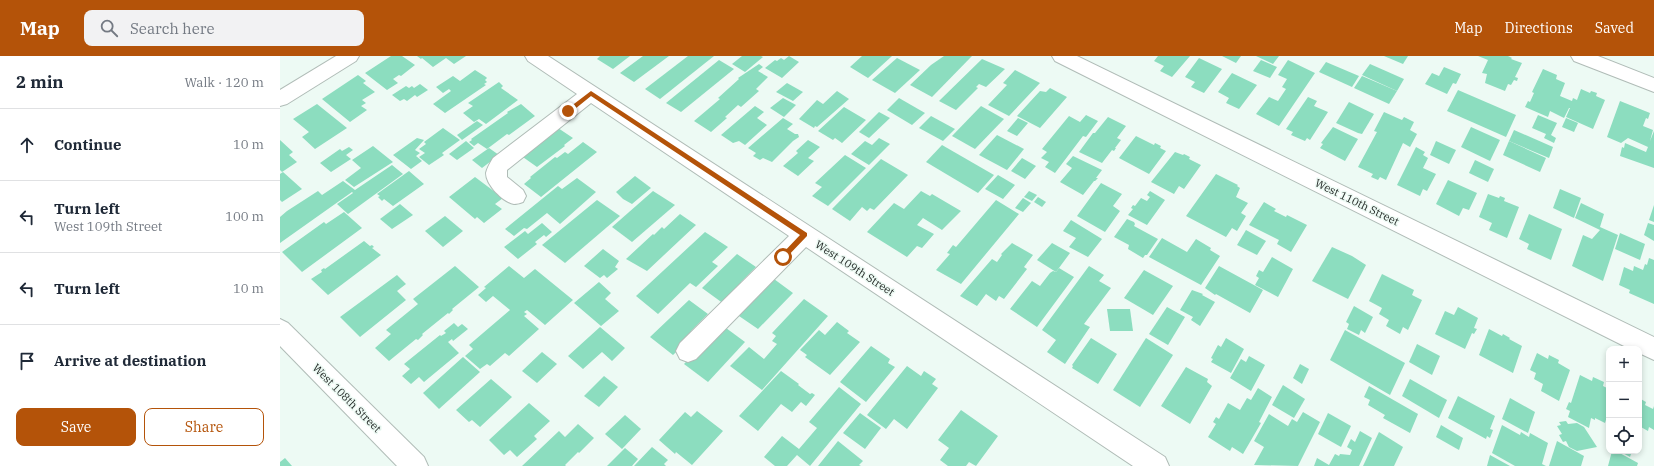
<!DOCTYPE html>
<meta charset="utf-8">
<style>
:root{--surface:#fff;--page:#f2f2f3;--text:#1f2937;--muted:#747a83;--line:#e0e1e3;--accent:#b45309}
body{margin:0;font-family:"IBM Plex Serif",serif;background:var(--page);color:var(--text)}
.controls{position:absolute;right:12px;bottom:12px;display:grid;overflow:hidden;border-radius:8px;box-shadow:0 2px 6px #0003}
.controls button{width:36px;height:36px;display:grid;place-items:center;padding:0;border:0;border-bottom:1px solid var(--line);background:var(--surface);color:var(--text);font:20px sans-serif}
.stop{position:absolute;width:12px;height:12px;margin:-9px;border:3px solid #b45309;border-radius:50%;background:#fff}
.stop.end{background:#b45309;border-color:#fff;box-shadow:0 1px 4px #0008}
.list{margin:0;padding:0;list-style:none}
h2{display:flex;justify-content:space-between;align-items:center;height:52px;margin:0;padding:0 16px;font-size:17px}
h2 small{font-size:13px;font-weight:400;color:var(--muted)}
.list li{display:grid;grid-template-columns:26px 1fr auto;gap:12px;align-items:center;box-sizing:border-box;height:72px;padding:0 16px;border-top:1px solid var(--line)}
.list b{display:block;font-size:15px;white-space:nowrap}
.list p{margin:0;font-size:13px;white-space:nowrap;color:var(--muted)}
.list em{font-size:13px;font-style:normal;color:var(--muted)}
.actions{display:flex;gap:8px;padding:12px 16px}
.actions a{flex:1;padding:9px 0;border:1px solid var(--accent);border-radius:8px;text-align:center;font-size:14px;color:var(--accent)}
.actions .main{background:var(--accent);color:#fff}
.icon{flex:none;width:22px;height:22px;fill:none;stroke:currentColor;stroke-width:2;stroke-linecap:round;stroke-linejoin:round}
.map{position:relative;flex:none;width:1374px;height:410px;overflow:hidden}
header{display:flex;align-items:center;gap:24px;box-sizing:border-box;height:56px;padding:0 20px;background:var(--accent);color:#fff}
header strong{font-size:19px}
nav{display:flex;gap:22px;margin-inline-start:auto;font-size:14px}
.search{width:280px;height:36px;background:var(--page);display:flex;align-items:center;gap:10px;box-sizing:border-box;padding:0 14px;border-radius:8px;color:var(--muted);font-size:15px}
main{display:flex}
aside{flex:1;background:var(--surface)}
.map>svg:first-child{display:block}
</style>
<header>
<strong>Map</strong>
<div class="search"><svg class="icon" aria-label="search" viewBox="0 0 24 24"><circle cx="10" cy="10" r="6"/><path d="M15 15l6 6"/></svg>Search here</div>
<nav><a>Map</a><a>Directions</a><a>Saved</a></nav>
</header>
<main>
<aside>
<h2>2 min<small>Walk · 120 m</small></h2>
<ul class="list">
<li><svg class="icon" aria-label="ahead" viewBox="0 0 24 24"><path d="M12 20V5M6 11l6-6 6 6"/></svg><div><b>Continue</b></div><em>10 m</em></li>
<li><svg class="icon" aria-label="left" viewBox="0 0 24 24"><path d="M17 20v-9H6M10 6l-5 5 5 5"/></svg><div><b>Turn left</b><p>West 109th Street</p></div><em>100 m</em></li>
<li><svg class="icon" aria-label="left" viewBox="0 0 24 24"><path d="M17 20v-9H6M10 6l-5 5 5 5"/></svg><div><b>Turn left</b></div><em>10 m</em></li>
<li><svg class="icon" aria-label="arrive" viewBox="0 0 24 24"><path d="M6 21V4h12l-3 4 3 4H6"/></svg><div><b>Arrive at destination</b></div></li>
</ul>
<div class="actions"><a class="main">Save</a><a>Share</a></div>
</aside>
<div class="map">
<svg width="1374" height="410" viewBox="0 0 1374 410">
<rect width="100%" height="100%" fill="#edfaf4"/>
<g fill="#8cddbf">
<path d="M111,0H122L135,9L121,20L119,19L113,23L118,27L107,34L85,17Z"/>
<path d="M137,0H186L174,8L166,2L153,11L142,2L141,3Z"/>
<path d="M320,0H350L333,13L317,3Z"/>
<path d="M363,0H389L354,26L340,17Z"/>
<path d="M408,0H434L380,43L365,33Z"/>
<path d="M462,0H481L483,1L465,16L452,8Z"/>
<path d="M509,0L519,6L502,22L485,12L495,4L497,5L501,2L504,4Z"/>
<path d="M582,0H612L588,22L570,11Z"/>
<path d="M664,0H692L652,41L630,29L651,9Z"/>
<path d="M878,0H910L892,21L880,15L884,10L874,5Z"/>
<path d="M942,0H961L956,7Z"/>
<path d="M976,0H999L993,8Z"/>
<path d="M1104,0H1128L1123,8Z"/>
<path d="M1198,0H1228L1232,2L1231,3L1242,7L1235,21L1238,22L1237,25L1234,24L1231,29L1228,28L1225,35L1205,27L1207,18L1202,17L1208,4Z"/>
<path d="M617,2L640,14L615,37L592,24Z"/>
<path d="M919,2L942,13L924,37L911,31L915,26L905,21Z"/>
<path d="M702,3L725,13L706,31L699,28L696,31L698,32L676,54L659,45Z"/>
<path d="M439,4L454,13L401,56L386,47Z"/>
<path d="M981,4L997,11L990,22L973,15Z"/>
<path d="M1008,4L1035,17L999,70L976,58L989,41L998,45L1006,33L1002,31L1007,23L998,19Z"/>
<path d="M1046,6L1079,20L1072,31L1039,16Z"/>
<path d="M479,8L483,11L478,15L488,21L476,33L479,35L461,51L458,49L445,61L447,62L431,76L414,65L440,43L438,42L459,23L458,22Z"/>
<path d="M1090,8L1124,23L1117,35L1082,19Z"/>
<path d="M1164,11L1181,18L1176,28L1173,27L1167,38L1145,28L1152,17L1159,20Z"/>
<path d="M1263,13L1277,19L1276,23L1285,27L1280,40L1292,45L1293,42L1297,44L1301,33L1310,37L1311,35L1317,37L1316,40L1325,44L1313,73L1286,61L1290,52H1289L1284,62L1270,55L1268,61L1245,51L1248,45L1250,46L1254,37L1252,36Z"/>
<path d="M195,14L206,21L207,22L205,24L207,26L204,28L206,29L165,57L153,48L171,35L169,33L163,37L156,31L173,20L180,25Z"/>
<path d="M735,14L760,27L729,60L708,49L727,29L723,27Z"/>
<path d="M952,17L977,29L959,53L946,47L949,42L938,36Z"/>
<path d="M78,19L86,25L83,27L95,36L82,44L86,47L81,50L87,54L70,66L42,43Z"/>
<path d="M1082,20L1117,35L1109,48L1074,32Z"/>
<path d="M219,26L223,30L221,32L238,44L206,68L199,63L194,66L183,57L193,50L188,47Z"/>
<path d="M507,27L523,36L513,45L496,36Z"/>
<path d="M140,28L148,34L137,41L135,39L127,45L124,43L120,45L112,39L126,30L129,32L132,30L134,32Z"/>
<path d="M770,32L787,41L760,72L737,60L760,35L766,36Z"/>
<path d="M1178,34L1236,59L1226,81L1167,55Z"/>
<path d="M557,35L569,43L537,71L535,70L534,72L519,63L537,44L543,48Z"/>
<path d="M1028,41L1037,45L1034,50L1048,56L1030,84L1027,82L1025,85L1011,79L1013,76L1006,73Z"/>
<path d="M503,42L516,49L504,61L490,52Z"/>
<path d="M619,42L645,57L632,69L607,54Z"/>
<path d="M1340,45L1370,57L1368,63L1366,62L1363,70L1373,74L1370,85L1374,75V112L1340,100L1342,91L1344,92L1345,87L1366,96L1368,91L1348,82L1341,87L1327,81Z"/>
<path d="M1069,46L1094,58L1082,78L1078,77L1056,67Z"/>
<path d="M37,48L67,72L35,93L22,81L29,76L13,63Z"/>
<path d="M241,48L255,60L229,79L227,78L207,93L198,87L194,90L189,86L192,84L191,83L228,57L227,56Z"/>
<path d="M475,50L484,56L477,62L487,69L465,89L459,85L453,87L441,79Z"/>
<path d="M701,50L724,63L695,93L672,80Z"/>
<path d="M564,51L586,64L562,87L555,82L553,84L538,75Z"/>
<path d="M599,56L610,62L589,82L579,76Z"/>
<path d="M1104,56L1122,64L1124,61L1134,66L1130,74L1137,78L1130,91L1123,87L1106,124L1100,121L1098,124L1091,121L1093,118L1078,111L1097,76L1094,75Z"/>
<path d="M806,59L818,65L806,81L803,80L775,117L765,111L769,106L761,102L767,96L762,93L789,60L800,66Z"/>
<path d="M1258,59L1277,67L1271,79L1276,82L1274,87L1264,82L1266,78L1252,72Z"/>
<path d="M651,60L675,73L663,85L639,72Z"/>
<path d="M828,61L846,70L837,82L841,84L835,92H836L834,95L832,94L822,107L799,96L813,77H815Z"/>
<path d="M503,62L513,68L507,73L515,78H518L519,81L513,85L492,106L483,102L480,104L473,100L476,97L468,92Z"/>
<path d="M738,62L748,67L737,80L727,75Z"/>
<path d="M1286,62L1298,67L1294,76L1282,71Z"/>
<path d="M197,65L203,69L182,84L177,79Z"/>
<path d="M275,70L293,82L284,89L285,90L257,111L240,99Z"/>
<path d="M1053,71L1078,83L1065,105L1040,92L1043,88L1041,87Z"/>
<path d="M1191,71L1220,84L1210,105L1181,91Z"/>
<path d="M163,72L180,84L162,97L164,99L149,109L139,101L145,97L139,93L146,88L144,86Z"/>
<path d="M1234,74L1273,91L1269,102L1229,85Z"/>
<path d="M717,79L744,93L727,114L699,99Z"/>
<path d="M856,80L874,89L875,87L881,90L880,92L886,95L869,118L839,102Z"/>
<path d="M137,82L144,84L135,94L140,97L136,100L142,105L131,113L113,99Z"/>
<path d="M599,82L610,88L589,109L571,98L585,85L592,89Z"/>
<path d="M0,84L13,96L9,99L17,106L2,116L0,114Z"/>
<path d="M528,84L540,91L528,102L534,105L518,120L503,110L518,97L516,95Z"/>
<path d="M186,85L194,92L177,104L169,98Z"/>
<path d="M1156,85L1176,94L1169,108L1150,99Z"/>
<path d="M1229,85L1266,102L1260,116L1223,99Z"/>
<path d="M303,86L317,96L261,141L244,128L251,122L250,121L275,101L277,102L285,96L288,98Z"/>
<path d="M662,89L714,119L698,137L646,106Z"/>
<path d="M93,90L113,106L74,131L65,124L81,112L72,104Z"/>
<path d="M69,91L73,94L66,99L71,103L51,116L40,107L60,93L62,95Z"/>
<path d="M1136,91L1145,96L1143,99L1148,102L1143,112L1156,118L1147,135L1143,133L1140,140L1117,129Z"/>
<path d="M209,92L219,99L202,112L192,104Z"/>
<path d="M895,96L903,99L904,98L910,101L909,103L921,109L904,133L899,130L894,138L871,126Z"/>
<path d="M565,99L586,112L548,150L532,140L542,131L535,127Z"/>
<path d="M793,100L822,114L816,122H818L815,125H814L803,139L780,126L792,112L786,108Z"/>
<path d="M742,102L756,110L745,123L731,115Z"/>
<path d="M601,103L628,119L594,154L590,152L587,155L582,151L570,165L552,153Z"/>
<path d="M1195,104L1214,113L1208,126L1189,117Z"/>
<path d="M112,109L123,118L68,158L57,148L73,137L72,136L0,187V161L7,155L38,135L42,139L63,125L75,134Z"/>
<path d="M129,115L144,128L113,150L104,143L102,145L98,141L100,140L97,138Z"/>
<path d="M3,116L22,133L2,146L0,144V118Z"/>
<path d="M936,118L958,129L957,130L960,132L956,141L968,147L961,157L966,160L957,175L952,172L946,181L906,160Z"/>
<path d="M718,119L735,129L723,143L705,133Z"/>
<path d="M355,120L371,132L352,148L343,143L336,136Z"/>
<path d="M195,121L223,142L215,148L222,153L204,167L197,161L195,163L169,141Z"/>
<path d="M297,122L316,136L280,168L267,157L247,173L244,172L234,180L225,173L278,130L282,133Z"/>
<path d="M1168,124L1197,137L1189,154L1183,152L1179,160L1156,148Z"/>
<path d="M821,127L842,138L833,150L840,155L825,176L797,160Z"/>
<path d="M1280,133L1301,142L1294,162L1273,152Z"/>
<path d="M373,135L395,149L352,186L332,171Z"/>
<path d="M641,135L650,140L652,138L681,155L662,174L643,162L637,169L654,178L642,192L637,190L627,201L587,176L614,147L624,153Z"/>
<path d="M749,135L757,139L752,145L744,141Z"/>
<path d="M870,135L885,144L867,169L848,159L853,153L851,152L853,149L855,150L861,142L867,145L870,141L867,139Z"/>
<path d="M1208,138L1219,142L1220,140L1225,142L1224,145L1239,151L1227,182L1209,174L1212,167L1199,161Z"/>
<path d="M758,141L766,146L762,151L754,146Z"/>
<path d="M743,142L751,147L743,156L735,152Z"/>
<path d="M317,144L340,160L285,207L262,189Z"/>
<path d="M716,144L739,158L681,228L656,214L670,198L667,197L673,189L676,191Z"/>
<path d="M984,146L996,153L994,155L1006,161L1007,159L1027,169L1011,196L997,188L999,184L969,169Z"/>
<path d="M1301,147L1324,158L1320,171L1338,179L1323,225L1292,210L1303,179L1312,183L1320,174L1295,162Z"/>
<path d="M120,148L133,159L112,173L100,163Z"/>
<path d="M1374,149V166L1369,164Z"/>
<path d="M64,156L82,172L22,216L2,196L44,166L46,168Z"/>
<path d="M400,158L416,169L367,215L346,203L373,178L374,179L382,171L384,173Z"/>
<path d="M1249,158L1282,173L1271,204L1247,193L1249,188L1239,183Z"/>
<path d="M165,160L183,175L163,191L145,175Z"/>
<path d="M847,163L854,166L855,168L854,170L878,183L867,199H865L863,202L848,193L849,189L834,181Z"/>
<path d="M791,164L822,183L808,201L789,191L796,182L783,175Z"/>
<path d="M262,167L272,176L266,181L264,179L255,186L257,188L238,203L224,191L245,175L248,178Z"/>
<path d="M1368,167L1374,169V185L1364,179Z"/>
<path d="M966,174L986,185L977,199L957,189Z"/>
<path d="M425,176L448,191L432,206L438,210L416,231L410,227L378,258L356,240Z"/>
<path d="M1340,177L1365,188L1360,204L1335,193Z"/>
<path d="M882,182L907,196L916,183L931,192L930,194L940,200L921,229L869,201Z"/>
<path d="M84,185L90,190L92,189L94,191L92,192L101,199L48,239L31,223L42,216L41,214L44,212L45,213Z"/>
<path d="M732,187L753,199L744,211L747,213L724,243L719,240L716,245L706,238L697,250L680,240L712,203L717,206L722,199L721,198Z"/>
<path d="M772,187L790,197L776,216L757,204Z"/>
<path d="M1052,191L1072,200L1086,209L1068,243L1032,225Z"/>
<path d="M323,193L339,205L335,211L338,213L327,222L324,219L320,222L304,210Z"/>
<path d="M457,198L476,211L461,226L465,228L444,248L422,232Z"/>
<path d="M992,201L1013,213L998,241L975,229L979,222L976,220L979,214L983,216Z"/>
<path d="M1369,202L1374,204V248L1349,237L1350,234L1339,229L1344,211L1353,215L1354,210L1363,214L1365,208L1367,209Z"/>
<path d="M175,210L199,231L172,253L173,254L169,258L168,257L142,278L143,279L138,284L136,283L109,305L95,292L111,278L106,274L138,248L133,243Z"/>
<path d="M229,210L244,222L255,213L293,244L265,269L247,254L244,256L247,258L244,260L259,273L229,300L225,297L210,310L207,308L200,313L185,300L193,293L189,289L230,254L213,240L206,246L198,239L206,232L204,231Z"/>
<path d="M809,210L824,219L819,225L831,232L804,268L810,271L785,308L767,296L776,284L762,274Z"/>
<path d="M939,210L983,234L970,257L936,238L935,239L925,232Z"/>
<path d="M779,212L794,221L757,271L730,253L752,225L760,230L770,217L773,215L776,216Z"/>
<path d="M864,214L893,230L873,259L844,242Z"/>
<path d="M1102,218L1134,234L1132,239L1142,244L1128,274L1123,271L1120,278L1106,270L1109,264L1099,258L1102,252L1089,245Z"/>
<path d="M117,219L126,228L117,235L126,244L80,281L60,261Z"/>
<path d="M494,223L513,237L478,273L459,260L457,261L454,258Z"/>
<path d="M319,226L331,237L325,243L339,255L321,270L294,247Z"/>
<path d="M912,234L923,238L922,239L935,246L920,270L911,264L913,261L900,254Z"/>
<path d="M524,243L548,260L482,334L450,310L469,291L484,303L497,288L492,285L496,280L492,277Z"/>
<path d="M409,244L428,258L411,275L415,278L393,299L370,281Z"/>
<path d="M1074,250L1093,261L1085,277L1081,274L1079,279L1067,273L1069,268L1066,266Z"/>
<path d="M887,251L905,261L888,289L869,278Z"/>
<path d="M1178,251L1198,262L1194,272L1197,273L1194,278L1192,277L1185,293L1155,278L1165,255L1174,259Z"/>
<path d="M827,253H850L853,275H830Z"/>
<path d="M557,266L569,275L567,277L580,286L550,319L525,301L527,299L520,294L539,274L545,279Z"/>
<path d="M174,267L178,271L182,268L188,273L173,285L172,283L168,286L179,297L144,326L139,321L131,328L122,320L130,313L124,308L160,279L161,280L166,277L164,275Z"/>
<path d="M320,271L345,292L332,305L322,296L303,313L288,300Z"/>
<path d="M446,272L465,286L428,326L404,308L426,285Z"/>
<path d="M1209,273L1222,280L1223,278L1230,282L1229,283L1242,290L1233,317L1199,299Z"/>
<path d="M1065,274L1125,307L1110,339L1050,304Z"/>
<path d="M811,282L837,298L818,328L792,312L793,310L792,309Z"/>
<path d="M866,282L893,299L860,351L833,334Z"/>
<path d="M946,282L964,293L951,317L931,306L933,303L931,302L938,289L941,291Z"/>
<path d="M1137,288L1160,300L1152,319L1129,306Z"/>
<path d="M591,290L610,303L608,307L615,311L586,346L560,326Z"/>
<path d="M262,296L277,308L257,327L242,315Z"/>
<path d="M1257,297L1268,303L1269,299L1279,304L1278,307L1290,314L1279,345L1261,335L1263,328L1254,323L1256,317L1250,314Z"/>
<path d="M969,300L985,309L971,335L950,322L961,303L966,306Z"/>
<path d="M183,301L200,316L159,353L143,337Z"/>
<path d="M1020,308L1029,313L1022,328L1013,322Z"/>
<path d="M627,310L641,320L644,315L656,323L652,328L658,332L627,373L614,363L606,373L587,359Z"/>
<path d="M906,311L928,323L927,326L932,330L910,368L881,350Z"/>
<path d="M501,315L519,328L518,329L530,338L532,337L535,339L526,350L521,346L512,356L501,348L478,375L459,360Z"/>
<path d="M1300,319L1312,325L1313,321L1324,326L1323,330L1329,333V354L1325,367L1315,362V364L1311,362L1309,372L1288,361L1290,355L1286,353L1289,346L1291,347Z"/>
<path d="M324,320L338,331L319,351L304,340Z"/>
<path d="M211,323L232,341L200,371L192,364L189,366L176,354Z"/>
<path d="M1130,323L1167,344L1159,362L1122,340Z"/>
<path d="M1003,329L1025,343L1014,362L992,349Z"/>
<path d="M1089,330L1138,358L1130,377L1103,362L1105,359L1088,349L1090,344L1084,341Z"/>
<path d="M559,331L581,348L530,410L517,399L507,410H495L484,401L502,380L519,393L537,372L529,366Z"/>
<path d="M978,332L992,341L979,366L981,367L963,398L952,391L950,395L928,381L936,368L933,366L936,361L939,363L948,347L960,354L967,342L971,344Z"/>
<path d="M1178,340L1215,360L1210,373L1213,374L1210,382L1207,380L1206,383L1168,362Z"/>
<path d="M1230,342L1255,356L1248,377L1222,363Z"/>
<path d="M1359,342L1366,346L1365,349L1373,353L1374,350V374L1369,371L1368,375L1359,370Z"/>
<path d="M249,347L270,365L254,380L257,383L237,401L230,394L224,399L209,384Z"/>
<path d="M681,354L718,380L696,410L689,406L686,410H668L660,404L669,392L658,384Z"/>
<path d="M417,355L443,375L412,409L396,396L395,398L379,384L405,356L411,361Z"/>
<path d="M1023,356L1040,366L1018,410L974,409L984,391L974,385L989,358L1008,370L1012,363L1017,366Z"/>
<path d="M580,357L601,372L585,393L563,377Z"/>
<path d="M1048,357L1071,370L1061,391L1038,378Z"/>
<path d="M345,359L361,373L342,393L325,378Z"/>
<path d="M1286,365L1288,368L1297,367L1304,371L1317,391L1297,395L1289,391L1286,385L1283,386L1279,379L1282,378L1277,370L1281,369L1279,366Z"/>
<path d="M298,368L314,382L299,397L298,396L285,409L286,410H242L279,375L285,381Z"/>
<path d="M1161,369L1183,382L1179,394L1156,381Z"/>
<path d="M1222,369L1240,379L1241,376L1249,381L1250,377L1268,387L1262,408L1266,410H1235L1212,397Z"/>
<path d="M1080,375L1092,382L1079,410H1034L1037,402L1049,409L1055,398L1059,400L1060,398L1070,399L1072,394L1067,391L1071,383L1075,386Z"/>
<path d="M1099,376L1123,391L1114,410H1083Z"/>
<path d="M558,385L583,405L579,409L581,410H538Z"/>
<path d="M1277,385L1304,400L1301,410H1269Z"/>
<path d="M372,391L388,404L384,408L386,410H354Z"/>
<path d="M345,392L358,403L352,410H327Z"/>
<path d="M1332,395H1336L1358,407L1357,410H1328Z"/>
<path d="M1339,395H1352L1350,401Z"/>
<path d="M1210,399L1230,410H1207Z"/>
<path d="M5,402L12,410H0V406Z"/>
</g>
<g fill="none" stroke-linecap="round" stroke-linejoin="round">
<defs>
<g id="minor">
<path d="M56,0H79L76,5L7,48L0,50V34Z"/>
<path d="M245,0H268L885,401L889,410H853L526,191L416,303L408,306L400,303L396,295L400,287L509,180L311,47L227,114V121L243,134L246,140L243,146C240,147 237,148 234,148C223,146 206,129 206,117C207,112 210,107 213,102L297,38L248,5Z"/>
<path d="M772,0H797L1374,281V304L1359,297V293H1350L775,5Z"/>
<path d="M1291,0H1318L1374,22V36L1294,5Z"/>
<path d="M0,263L8,267L144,401L148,410H117L0,290Z"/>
</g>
</defs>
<use href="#minor" stroke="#b0bcb7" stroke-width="2"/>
<use href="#minor" fill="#fff" fill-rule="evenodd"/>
</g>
<path fill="#b45309" d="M311,35L527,177V180L505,203H501V199L520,179L311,40L290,57H286V54Z"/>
<g text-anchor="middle" stroke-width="3" stroke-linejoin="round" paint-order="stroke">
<g font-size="11" fill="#1f2422" stroke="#edfaf4">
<text transform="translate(1077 146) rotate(26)" y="4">West 110th Street</text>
<text transform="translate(575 212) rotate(33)" y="4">West 109th Street</text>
<text transform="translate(67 342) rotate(45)" y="4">West 108th Street</text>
</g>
</g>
</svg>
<div class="controls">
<button>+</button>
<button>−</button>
<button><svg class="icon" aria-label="locate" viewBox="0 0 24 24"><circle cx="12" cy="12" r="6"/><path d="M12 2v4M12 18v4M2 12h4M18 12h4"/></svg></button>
</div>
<div class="stop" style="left:503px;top:201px"></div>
<div class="stop end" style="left:288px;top:55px"></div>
</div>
</main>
